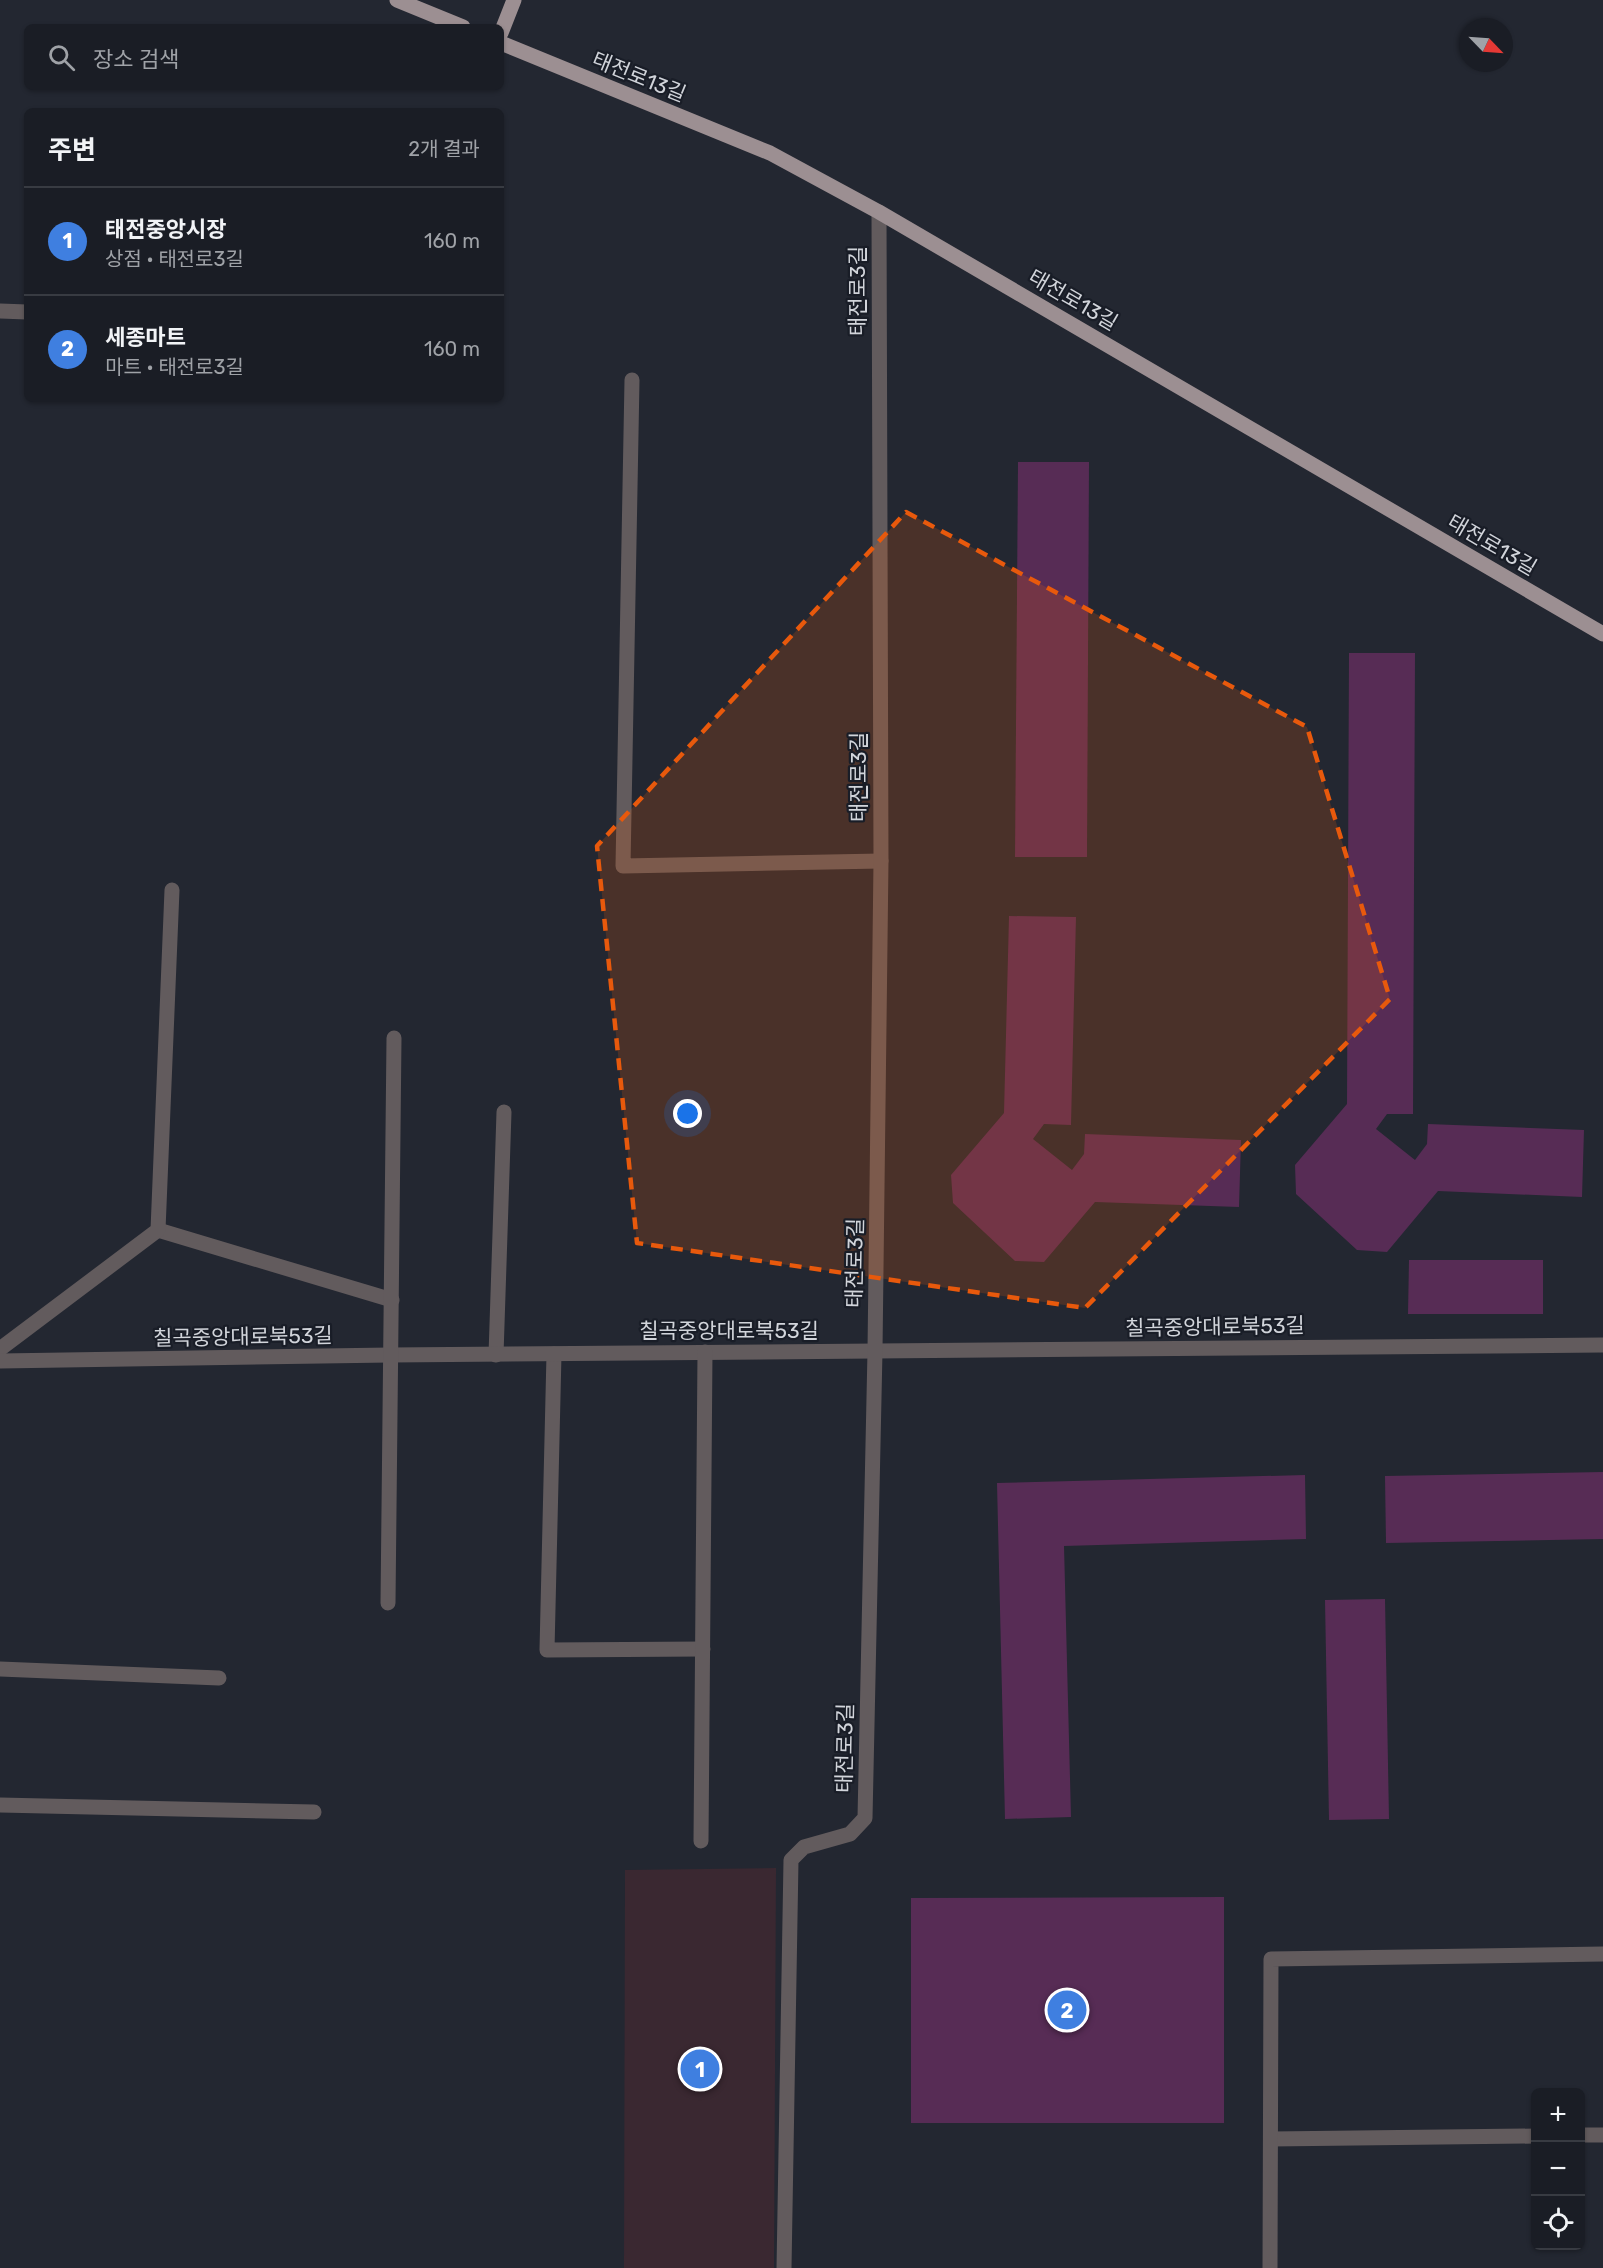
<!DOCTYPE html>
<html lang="ko">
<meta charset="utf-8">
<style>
:root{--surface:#1a1d25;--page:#23262d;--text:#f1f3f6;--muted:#9fa2a7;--line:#383b42;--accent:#df98f2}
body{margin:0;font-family:Rubik,"Noto Sans KR",sans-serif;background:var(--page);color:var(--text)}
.controls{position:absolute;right:18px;bottom:18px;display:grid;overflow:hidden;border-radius:9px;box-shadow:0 2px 4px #0004}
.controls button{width:54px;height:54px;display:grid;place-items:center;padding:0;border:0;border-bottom:2px solid var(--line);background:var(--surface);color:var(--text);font:30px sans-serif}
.compass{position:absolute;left:1459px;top:18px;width:54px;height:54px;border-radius:50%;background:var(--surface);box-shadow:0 2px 4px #0004;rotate:115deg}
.you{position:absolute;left:688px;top:1114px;width:21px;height:21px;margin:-15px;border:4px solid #fff;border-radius:50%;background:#1a73e8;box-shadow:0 0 0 9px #1a73e833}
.badge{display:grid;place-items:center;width:39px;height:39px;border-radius:50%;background:var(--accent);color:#fff;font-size:20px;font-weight:700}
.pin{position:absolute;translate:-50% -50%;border:3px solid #fff;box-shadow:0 2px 6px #0006}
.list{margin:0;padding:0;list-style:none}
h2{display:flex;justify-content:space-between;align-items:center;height:78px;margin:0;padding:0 24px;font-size:26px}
h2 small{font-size:20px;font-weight:400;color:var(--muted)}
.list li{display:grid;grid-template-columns:39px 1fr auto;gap:18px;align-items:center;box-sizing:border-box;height:108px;padding:0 24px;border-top:2px solid var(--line)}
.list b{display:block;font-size:22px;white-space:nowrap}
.list p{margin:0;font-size:20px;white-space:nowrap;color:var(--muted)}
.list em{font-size:20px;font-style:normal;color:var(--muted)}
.icon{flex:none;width:33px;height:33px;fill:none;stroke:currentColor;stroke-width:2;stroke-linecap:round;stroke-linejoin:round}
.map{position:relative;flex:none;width:1603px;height:2268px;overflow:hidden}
.search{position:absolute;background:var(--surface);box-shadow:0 2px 4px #0004;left:24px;top:24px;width:480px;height:66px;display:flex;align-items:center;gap:15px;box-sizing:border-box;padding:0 21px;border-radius:9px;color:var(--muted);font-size:22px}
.panel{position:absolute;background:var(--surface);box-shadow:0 2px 4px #0004;left:24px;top:108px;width:480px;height:294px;border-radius:9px}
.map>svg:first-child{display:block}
</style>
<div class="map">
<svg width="1603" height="2268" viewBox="0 0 1603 2268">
<rect width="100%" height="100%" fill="#232731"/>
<path fill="#3a2831" d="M776,1868L774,2268H624L625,1870Z"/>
<g fill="#572c55">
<path d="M1018,462H1089L1087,857H1015Z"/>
<path d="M1349,653H1415L1413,1114H1387L1376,1129L1415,1160L1427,1144L1428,1124L1584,1130L1582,1197L1438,1191L1387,1252L1357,1250L1296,1194L1295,1165L1347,1104Z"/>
<path d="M1009,916L1076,917L1071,1125L1044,1124L1033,1139L1072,1170L1084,1154L1085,1134L1241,1140L1239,1207L1095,1202L1044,1262L1015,1261L953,1203L951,1175L1004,1113Z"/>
<path d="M1409,1260H1543V1314H1408Z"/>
<path d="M1603,1472V1539L1386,1543L1385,1476Z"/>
<path d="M1305,1475L1306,1539L1064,1546L1071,1817L1005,1819L997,1483Z"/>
<path d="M1385,1599L1389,1819L1329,1820L1325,1600Z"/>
<path d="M1224,1897V2123H911V1898Z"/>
</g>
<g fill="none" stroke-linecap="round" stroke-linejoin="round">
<g stroke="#625b5d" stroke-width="15">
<path d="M0,311L27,312"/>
<path d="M632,380L623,866L881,861"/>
<path d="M158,1230L392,1300"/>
<path d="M0,1349L158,1230L172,890"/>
<path d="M554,1354L547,1650L703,1649"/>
<path d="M496,1355L504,1112"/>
<path d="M0,1361L390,1355L1603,1345"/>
<path d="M388,1603L394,1038"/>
<path d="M0,1669L219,1678"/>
<path d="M0,1805L314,1812"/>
<path d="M701,1841L705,1352"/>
<path d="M1580,2135H1603"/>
<path d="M1271,2139L1536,2136"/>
<path d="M784,2268L791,1860L804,1847L850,1834L865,1818L875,1351L881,861L879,212"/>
<path d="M1270,2268L1271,1959L1603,1954"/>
</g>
<g stroke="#9c8f92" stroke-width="15">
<path d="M397,0L463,27"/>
<path d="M501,33L514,0"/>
<path d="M501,43L770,153L879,212L1603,634"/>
</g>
</g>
<path fill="#e8590c" fill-opacity="0.2" stroke="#e8590c" stroke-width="4.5" stroke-dasharray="12 8" stroke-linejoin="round" d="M906,512L1307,727L1390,999L1085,1308L637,1243L597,846Z"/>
<g text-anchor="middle" stroke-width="4.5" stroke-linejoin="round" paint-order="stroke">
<g font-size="21" fill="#d1d4da" stroke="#191d27">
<text transform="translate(639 77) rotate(22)" y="7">태전로13길</text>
<text transform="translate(858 291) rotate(-90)" y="7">태전로3길</text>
<text transform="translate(1073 300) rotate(30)" y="7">태전로13길</text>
<text transform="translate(1492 545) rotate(30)" y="7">태전로13길</text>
<text transform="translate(859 777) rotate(-90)" y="7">태전로3길</text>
<text transform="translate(855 1263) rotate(-89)" y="7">태전로3길</text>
<text transform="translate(1215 1327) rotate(-1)" y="7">칠곡중앙대로북53길</text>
<text x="729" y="1338">칠곡중앙대로북53길</text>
<text transform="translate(243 1337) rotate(-1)" y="7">칠곡중앙대로북53길</text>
<text transform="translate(845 1748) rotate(-89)" y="7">태전로3길</text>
</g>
</g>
</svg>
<div class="controls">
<button>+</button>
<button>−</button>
<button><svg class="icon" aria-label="locate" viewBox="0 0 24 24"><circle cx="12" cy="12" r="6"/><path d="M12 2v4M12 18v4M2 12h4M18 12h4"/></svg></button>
</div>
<svg class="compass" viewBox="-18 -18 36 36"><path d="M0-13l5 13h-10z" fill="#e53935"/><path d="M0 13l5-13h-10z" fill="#9fa2a7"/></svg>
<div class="you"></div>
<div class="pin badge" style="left:700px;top:2069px;background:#3f7fe0">1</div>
<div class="pin badge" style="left:1067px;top:2010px;background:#3f7fe0">2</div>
<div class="search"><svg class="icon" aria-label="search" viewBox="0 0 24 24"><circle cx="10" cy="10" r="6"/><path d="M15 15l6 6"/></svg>장소 검색</div>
<section class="panel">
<h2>주변<small>2개 결과</small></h2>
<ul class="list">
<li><span class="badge" style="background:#3f7fe0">1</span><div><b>태전중앙시장</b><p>상점 · 태전로3길</p></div><em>160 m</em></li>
<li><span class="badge" style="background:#3f7fe0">2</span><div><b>세종마트</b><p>마트 · 태전로3길</p></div><em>160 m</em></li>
</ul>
</section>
</div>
